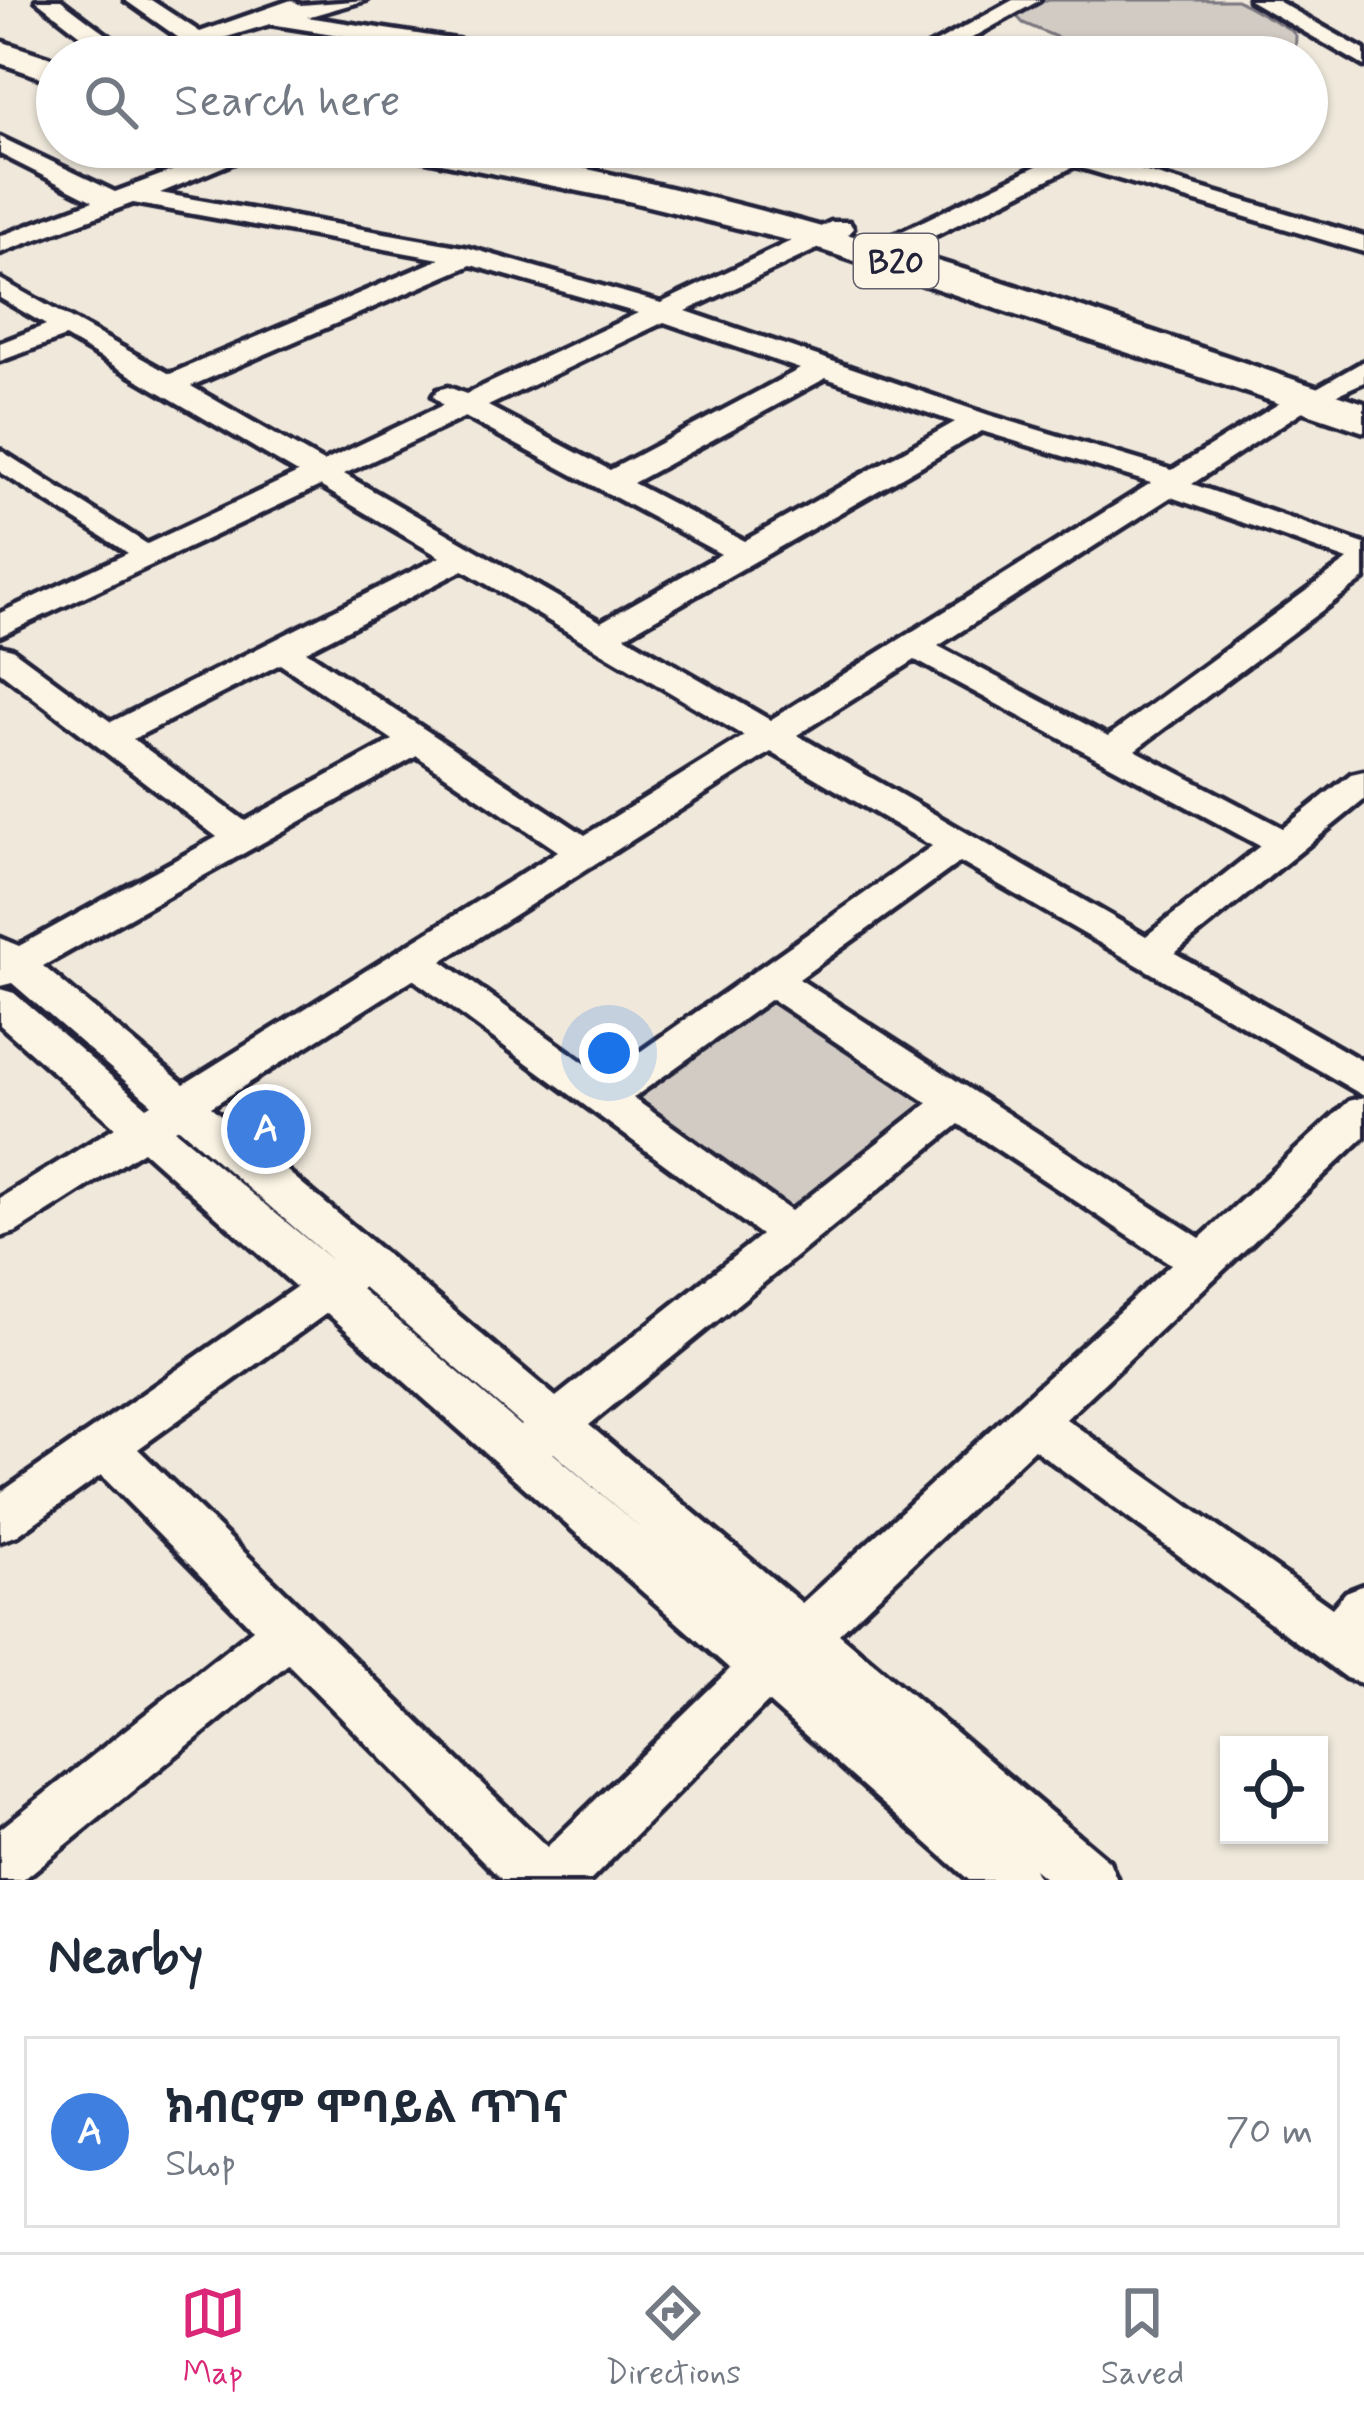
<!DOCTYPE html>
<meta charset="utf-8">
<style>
:root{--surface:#fff;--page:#f6f6f7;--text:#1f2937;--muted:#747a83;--line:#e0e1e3;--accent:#db2777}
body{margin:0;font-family:Mynerve,"Noto Sans Ethiopic",sans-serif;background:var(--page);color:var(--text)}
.controls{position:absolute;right:36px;bottom:36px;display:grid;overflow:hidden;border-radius:0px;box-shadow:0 3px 9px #0004}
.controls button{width:108px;height:108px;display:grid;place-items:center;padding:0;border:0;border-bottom:3px solid var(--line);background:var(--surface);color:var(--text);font:60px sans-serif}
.you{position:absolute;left:609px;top:1053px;width:42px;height:42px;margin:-30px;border:9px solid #fff;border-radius:50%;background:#1a73e8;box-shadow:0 0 0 18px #1a73e833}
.badge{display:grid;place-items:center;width:78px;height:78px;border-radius:50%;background:var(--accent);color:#fff;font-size:39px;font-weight:700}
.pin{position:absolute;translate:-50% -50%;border:6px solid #fff;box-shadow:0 3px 12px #0006}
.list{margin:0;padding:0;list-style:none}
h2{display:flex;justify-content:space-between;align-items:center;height:156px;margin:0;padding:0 48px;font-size:51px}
h2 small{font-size:39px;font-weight:400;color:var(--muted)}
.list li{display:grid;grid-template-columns:78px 1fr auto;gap:36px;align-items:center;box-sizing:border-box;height:192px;margin:0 24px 24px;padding:0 24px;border:3px solid var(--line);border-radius:0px}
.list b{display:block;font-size:45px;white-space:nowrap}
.list p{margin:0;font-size:39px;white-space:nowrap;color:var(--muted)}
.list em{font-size:39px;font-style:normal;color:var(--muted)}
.icon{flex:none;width:66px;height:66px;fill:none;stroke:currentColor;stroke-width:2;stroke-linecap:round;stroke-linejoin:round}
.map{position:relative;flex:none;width:1364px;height:1880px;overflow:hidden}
.search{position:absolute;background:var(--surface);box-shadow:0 3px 9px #0004;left:36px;right:36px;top:36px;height:132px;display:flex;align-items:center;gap:30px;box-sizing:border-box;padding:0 42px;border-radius:66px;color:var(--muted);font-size:45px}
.sheet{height:372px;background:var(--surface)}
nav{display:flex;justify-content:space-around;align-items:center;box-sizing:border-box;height:168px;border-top:3px solid var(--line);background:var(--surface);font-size:33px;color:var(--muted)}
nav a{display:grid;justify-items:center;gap:6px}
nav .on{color:var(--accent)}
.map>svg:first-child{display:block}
</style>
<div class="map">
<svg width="1364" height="1880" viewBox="0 0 1364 1880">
<rect width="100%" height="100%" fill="#efe8db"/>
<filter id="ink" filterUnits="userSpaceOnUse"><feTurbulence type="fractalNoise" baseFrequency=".00833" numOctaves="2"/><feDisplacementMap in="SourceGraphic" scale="24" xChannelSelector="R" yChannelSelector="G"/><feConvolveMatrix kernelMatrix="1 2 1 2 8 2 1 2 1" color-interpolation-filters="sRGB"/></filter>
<g filter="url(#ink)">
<g fill="#d1cbc3" stroke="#7a767f" stroke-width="3">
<path d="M1044,0H1237L1291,30L1296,36L1295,57H1103L1023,23L1013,12Z"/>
<path d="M772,991L942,1102L791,1223L620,1100Z"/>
</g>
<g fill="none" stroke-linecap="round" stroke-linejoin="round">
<defs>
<g id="minor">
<path d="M36,0H61L130,52L179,38L125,0H151L200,32L291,0L301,5L366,0L307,17L521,50L532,57H477L270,24L161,57H109Z"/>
<path d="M1013,0H1040L938,57H910Z"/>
<path d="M1249,0H1276L1364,50V66Z"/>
<path d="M0,137L115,192L236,147H270L160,193L469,248L661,303L831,222H849L853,228L849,234L686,311L989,415L1172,470L1296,393L1306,390L1321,399L1192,484L1364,544V579L1135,750L1283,828L1351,774L1364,771V800L1175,953L1364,1062V1096L960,862L799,979L1200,1238L1349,1101L1364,1097V1137L1066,1419L1332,1608L1346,1592L1364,1585V1684L1346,1678L1034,1449L839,1634L1109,1861L1117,1880H1047L1034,1869L1039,1880H969L768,1702L591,1880H502L288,1664L23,1880H0V1829L253,1629L101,1475L18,1535L0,1541V1493L296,1287L143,1151L16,1232L0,1237V1198L115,1127L0,1025V989L14,993L147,1107L152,1104L12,983L0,986V938L19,946L217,837L0,672V646L12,649L111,722L440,557L320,486L0,636V613L128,553L0,472V450L147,544L298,473L65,337L0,361V343L46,325L0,298V279L170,374L440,259L133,203L0,253V236L93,201L0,154ZM471,265L638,313L466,394L448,387L438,390L433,396L443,405L323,462L191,386ZM664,322L800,369L610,470L488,406ZM826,378L955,422L744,541L633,483ZM465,417L721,554L601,622L344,474ZM982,431L1151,483L770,720L625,636ZM1171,497L1348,560L1108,736L938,646ZM463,570L744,736L585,835L306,651ZM915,660L1260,846L1146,936L797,735ZM280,664L393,740L245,821L133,739ZM771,752L932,846L604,1077L442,961ZM417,756L558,851L184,1084L43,966ZM413,979L761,1235L556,1397L211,1107ZM771,999L928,1103L791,1211L633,1098ZM959,1124L1171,1264L802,1603L589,1425ZM179,1128L333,1261L175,1130ZM363,1287L522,1425L521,1426L361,1289ZM327,1313L730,1669L547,1847L138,1449ZM553,1453H554L644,1531Z"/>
<path d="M750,147H781L769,154Z"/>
<path d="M1024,147H1062L1364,236V252L1075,166L906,250H888L884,244L888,238L1051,159Z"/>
<path d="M1364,361V382L1329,398L1315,389Z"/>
</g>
<g id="highway">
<path d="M0,41L57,60V83L0,63Z"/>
<path d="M398,147C505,147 600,171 703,196C927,250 1145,330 1364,403V432L807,245L628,201L417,158L404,155Z"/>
</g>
</defs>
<use href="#minor" stroke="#22223b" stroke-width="9"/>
<use href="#highway" stroke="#22223b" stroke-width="9"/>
<use href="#minor" fill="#fcf5e5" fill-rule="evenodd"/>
<use href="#highway" fill="#fcf5e5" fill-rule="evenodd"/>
</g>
</g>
<g text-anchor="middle" stroke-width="10" stroke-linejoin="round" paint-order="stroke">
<rect fill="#fcf5e5" stroke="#63616e" stroke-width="3" x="854" y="234" width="84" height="54" rx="9"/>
<g font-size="33" font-weight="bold" fill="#22223b">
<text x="896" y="273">B20</text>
</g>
</g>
</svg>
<div class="controls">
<button><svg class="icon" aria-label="locate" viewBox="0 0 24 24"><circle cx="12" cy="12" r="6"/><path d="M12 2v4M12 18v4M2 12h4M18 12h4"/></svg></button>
</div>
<div class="you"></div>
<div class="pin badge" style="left:266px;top:1129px;background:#3f7fe0">A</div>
<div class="search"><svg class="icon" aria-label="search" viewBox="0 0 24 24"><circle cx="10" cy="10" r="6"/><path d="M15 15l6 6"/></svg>Search here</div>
</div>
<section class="sheet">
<h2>Nearby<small></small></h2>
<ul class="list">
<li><span class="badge" style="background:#3f7fe0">A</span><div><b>ክብሮም ሞባይል ጥገና</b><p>Shop</p></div><em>70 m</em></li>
</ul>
</section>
<nav>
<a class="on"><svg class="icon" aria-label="map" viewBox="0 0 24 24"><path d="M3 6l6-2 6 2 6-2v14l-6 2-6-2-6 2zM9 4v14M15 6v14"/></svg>Map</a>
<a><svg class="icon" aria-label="directions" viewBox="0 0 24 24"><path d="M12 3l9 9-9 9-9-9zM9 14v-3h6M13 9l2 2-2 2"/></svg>Directions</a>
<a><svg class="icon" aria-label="saved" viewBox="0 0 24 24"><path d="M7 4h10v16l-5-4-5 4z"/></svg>Saved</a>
</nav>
